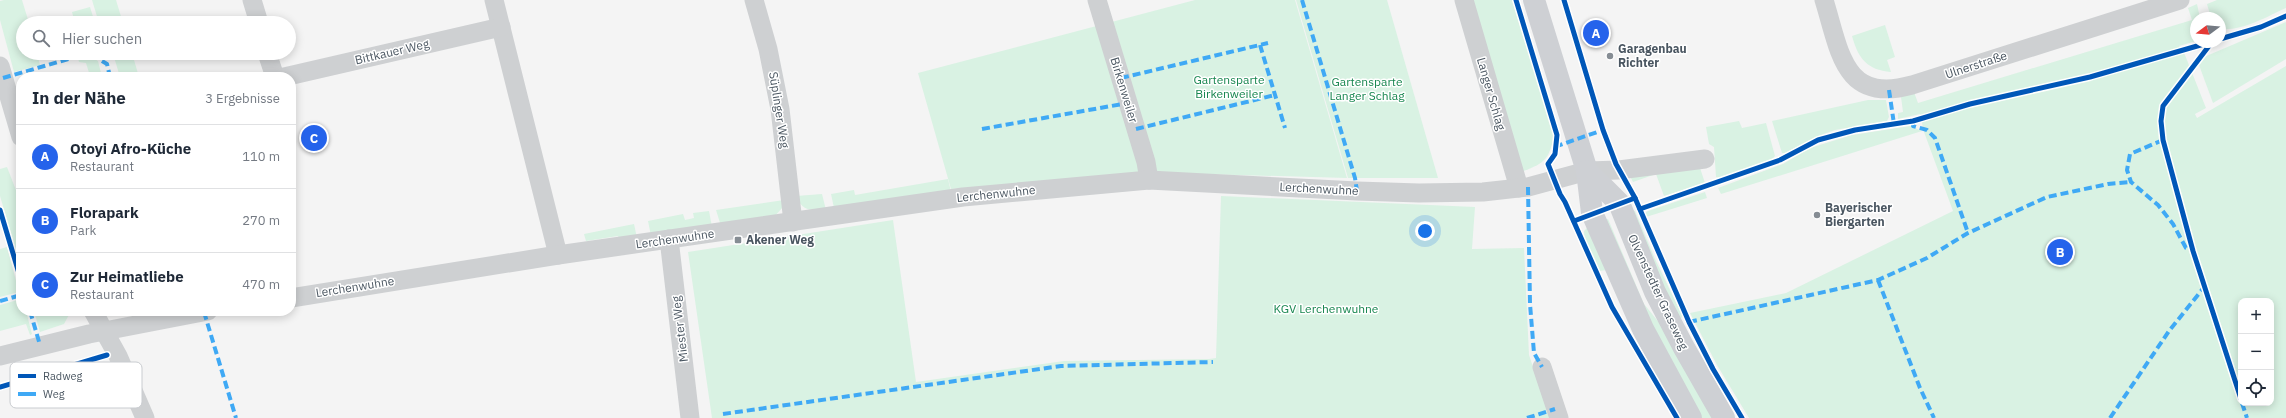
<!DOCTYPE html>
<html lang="de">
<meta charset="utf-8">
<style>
:root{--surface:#fff;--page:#f2f2f3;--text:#1f2937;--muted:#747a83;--line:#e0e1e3;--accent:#2563eb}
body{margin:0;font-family:"IBM Plex Sans",sans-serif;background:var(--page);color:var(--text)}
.controls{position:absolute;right:12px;bottom:12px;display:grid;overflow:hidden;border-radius:8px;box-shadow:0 2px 10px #0003}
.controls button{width:36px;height:36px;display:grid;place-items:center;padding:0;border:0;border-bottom:1px solid var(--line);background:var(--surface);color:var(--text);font:20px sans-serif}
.compass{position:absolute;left:2190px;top:12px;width:36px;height:36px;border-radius:50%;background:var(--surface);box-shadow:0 2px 10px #0003;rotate:254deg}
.you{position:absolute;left:1425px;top:231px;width:14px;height:14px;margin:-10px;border:3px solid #fff;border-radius:50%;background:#1a73e8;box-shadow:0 0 0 6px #1a73e833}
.badge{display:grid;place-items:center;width:26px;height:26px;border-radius:50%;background:var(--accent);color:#fff;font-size:13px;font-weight:700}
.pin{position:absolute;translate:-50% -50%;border:2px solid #fff;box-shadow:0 1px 4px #0006}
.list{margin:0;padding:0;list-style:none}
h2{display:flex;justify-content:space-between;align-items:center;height:52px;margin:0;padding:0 16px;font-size:17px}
h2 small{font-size:13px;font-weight:400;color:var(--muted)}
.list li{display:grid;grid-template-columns:26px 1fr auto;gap:12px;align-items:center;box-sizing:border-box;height:64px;padding:0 16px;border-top:1px solid var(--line)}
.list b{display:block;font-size:15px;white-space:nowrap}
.list p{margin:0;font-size:13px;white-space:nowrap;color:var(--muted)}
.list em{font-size:13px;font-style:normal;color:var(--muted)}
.icon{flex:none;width:22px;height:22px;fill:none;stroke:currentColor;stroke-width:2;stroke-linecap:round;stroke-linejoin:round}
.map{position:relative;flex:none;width:2286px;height:418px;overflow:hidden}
.search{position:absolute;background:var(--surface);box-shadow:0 2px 10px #0003;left:16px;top:16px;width:280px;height:44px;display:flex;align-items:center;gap:10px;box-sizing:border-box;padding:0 14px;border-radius:22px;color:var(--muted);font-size:15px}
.panel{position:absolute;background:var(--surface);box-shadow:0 2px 10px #0003;left:16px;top:72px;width:280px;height:244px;border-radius:16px}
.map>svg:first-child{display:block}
</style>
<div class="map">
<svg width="2286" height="418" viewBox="0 0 2286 418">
<rect width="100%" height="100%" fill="#f4f4f4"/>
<g fill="#d9f2e3" fill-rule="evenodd">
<path d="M4,0H22L29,23H23V53H37L40,65L14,72L0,20V1Z"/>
<path d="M92,0H116L123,23H99Z"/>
<path d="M1195,0H1295L1347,178L1166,173L951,189L918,73Z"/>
<path d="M1296,0H1387L1438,178H1348Z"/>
<path d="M1470,0H1512L1554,135C1549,160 1545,163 1521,172Z"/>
<path d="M2217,0H2286V8C2266,17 2243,31 2220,29V18H2211L2207,4Z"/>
<path d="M2197,4L2200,18H2196V41L2179,46L2185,55L2206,108L2195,114L2197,118L2286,66V418H1749L1717,365L1690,313L1786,293L1953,211L1924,132L1920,114L1898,119V113L1903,112L1901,97L1914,92L1918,103L2192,20L2188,8ZM2241,301H2271V403H2241Z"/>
<path d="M90,7L95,23H75L72,12Z"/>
<path d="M2286,22V59L2213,103L2199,65L2204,57Z"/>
<path d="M1885,25L1895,57L1887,60L1891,72C1867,70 1858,58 1852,36Z"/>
<path d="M102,53H132L139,77H120L114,57L103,60L100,57Z"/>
<path d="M88,55L98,61L101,73L90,76L86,63L79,62L78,58Z"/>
<path d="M1868,100H1886L1889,117L1887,121L1835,130L1818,136L1785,153H1782L1772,121Z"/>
<path d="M1739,121L1742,128L1766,123L1775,156L1772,159L1721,178L1716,177L1714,147L1709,144L1706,127Z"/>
<path d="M1910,126L1922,131L1721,194L1718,188L1783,164L1810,148L1852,135Z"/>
<path d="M7,167L21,203V267L0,196V169Z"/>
<path d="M1700,168L1705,183L1664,196L1656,174L1633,182L1630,176Z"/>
<path d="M948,179L951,192L834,208L831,194L854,190L855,195Z"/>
<path d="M1705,192L1707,198L1646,217L1645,213L1648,211Z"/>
<path d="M822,194L826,210C811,211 802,211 796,196Z"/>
<path d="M1221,196L1475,207L1472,249L1524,248L1529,355L1550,418H712L688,252L893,220L916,382L1064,361L1209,359L1216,358Z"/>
<path d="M784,200L783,207L774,217L721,226L716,210Z"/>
<path d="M1628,209L1635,211L1655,259L1683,317L1678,319Z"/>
<path d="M709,211L712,227L651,236L648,221L683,214L685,220L694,218L693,213Z"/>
<path d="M1608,219L1644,304L1661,325L1714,418H1700L1678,381L1604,220Z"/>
<path d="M634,224L637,238L620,241L618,236L586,241L584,234Z"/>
<path d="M1589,226L1607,270L1599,271C1591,263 1584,243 1584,231Z"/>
<path d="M7,247L19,292L0,297V249Z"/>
<path d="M21,299V311H26L32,334L30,335L26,324L0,331V305Z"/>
<path d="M34,311H71L64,324L40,332Z"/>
</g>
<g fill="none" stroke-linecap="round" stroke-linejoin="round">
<g stroke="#ced0d2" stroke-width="19">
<path d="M252,0L259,23"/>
<path d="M494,0L558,255"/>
<path d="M754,0L768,49L780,109L793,222"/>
<path d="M1097,0L1146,162L1149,180"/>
<path d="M1464,0L1519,188"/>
<path d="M1824,0C1840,51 1843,104 1912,85L2180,0"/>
<path d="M267,53L275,77"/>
<path d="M0,66L21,137"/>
<path d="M284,77L501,27"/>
<path d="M669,239L690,418"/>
<path d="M291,298L558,255L963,197L1149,180L1357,191L1419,193L1483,192L1528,187L1587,171L1619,170L1705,159"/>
<path d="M93,311L118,356L145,418"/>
<path d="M0,356L89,334L208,311"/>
<path d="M1542,367L1559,418"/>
</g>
<g stroke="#ced0d4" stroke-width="22">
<path d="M1534,0L1587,171L1592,213L1643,329L1691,418"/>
<path d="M1587,171L1619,203L1655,292L1683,346L1724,418"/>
</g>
<g stroke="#3fa9f5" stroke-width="4" stroke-dasharray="8 4" stroke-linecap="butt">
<path d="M1302,0L1355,178L1357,191"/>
<path d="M1260,45L1285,128"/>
<path d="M90,53L98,58"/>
<path d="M102,61L107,64L110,77"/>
<path d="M3,78L89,53"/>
<path d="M1121,78L1268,43"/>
<path d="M1889,90L1894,124"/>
<path d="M1913,121V126L1927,130L1935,138L1968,233"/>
<path d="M982,129L1128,103"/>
<path d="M1136,129L1275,95"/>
<path d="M2163,140L2130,154L2127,170L2131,182L2158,205L2173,224L2186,248L2193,251"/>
<path d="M1556,148L1557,146L1603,130"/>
<path d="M1528,187L1530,304L1534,353L1542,367"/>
<path d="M1878,280L1920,388L1934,418"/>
<path d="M0,301L21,295"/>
<path d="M30,311L40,345"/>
<path d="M204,312L236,418"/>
<path d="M1689,322L1878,280L1927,258L1968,233L2047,197L2108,184L2131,182"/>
<path d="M2242,403L2247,418"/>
<path d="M723,414L1061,366L1213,362"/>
<path d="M1527,418L1555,409"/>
<path d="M2110,418L2169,331L2205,286"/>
</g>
<defs>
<g id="cycleway">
<path d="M1516,0L1557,135L1555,154L1548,164L1560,194L1565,202L1612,307L1677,418"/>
<path d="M1564,0L1603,130L1616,164L1635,198L1689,322L1713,369L1742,418"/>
<path d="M2220,39L2261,27L2286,16"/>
<path d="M2212,42L2163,106L2161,121L2163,140L2193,251L2241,399"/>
<path d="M1640,209L1780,160L1818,140L1855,130L1913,121L1970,104L2090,77L2211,42"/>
<path d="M0,210L21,280"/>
<path d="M1574,221L1635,198"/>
<path d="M0,387L107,355"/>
</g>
</defs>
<use href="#cycleway" stroke="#fff" stroke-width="8"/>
<use href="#cycleway" stroke="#0057b8" stroke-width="5"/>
</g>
<g fill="#868d94" stroke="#fff" stroke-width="1.5">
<circle cx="1610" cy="56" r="4"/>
<circle cx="1817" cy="215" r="4"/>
<rect x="734" y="236" width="8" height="8" rx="2"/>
</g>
<g text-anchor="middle" stroke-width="3" stroke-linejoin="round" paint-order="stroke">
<g font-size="12" font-weight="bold" fill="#4a5661" stroke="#fff" text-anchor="start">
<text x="1618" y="53">Garagenbau<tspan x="1618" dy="14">Richter</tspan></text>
<text x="1825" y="212">Bayerischer<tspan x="1825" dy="14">Biergarten</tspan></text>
<text x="746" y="244">Akener Weg</text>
</g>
<g font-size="12" fill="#4a5661" stroke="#fff">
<text transform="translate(392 52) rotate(-13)" y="4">Bittkauer Weg</text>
<text transform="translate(1976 65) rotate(-18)" y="4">Ulnerstraße</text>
<text transform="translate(1124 90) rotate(73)" y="4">Birkenweiler</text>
<text transform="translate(1491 94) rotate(74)" y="4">Langer Schlag</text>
<text transform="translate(779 110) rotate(81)" y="4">Süplinger Weg</text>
<text transform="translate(1319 189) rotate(3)" y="4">Lerchenwuhne</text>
<text transform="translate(996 194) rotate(-6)" y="4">Lerchenwuhne</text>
<text transform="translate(675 239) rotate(-8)" y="4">Lerchenwuhne</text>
<text transform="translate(355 287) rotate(-9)" y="4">Lerchenwuhne</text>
<text transform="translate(1658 292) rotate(65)" y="4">Olvenstedter Graseweg</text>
<text transform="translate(680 329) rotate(-97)" y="4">Miester Weg</text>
</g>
<g font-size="12" fill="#17864f" stroke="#fff">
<text x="1229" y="84">Gartensparte<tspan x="1229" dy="14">Birkenweiler</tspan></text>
<text x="1367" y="86">Gartensparte<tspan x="1367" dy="14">Langer Schlag</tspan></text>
<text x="1326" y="313">KGV Lerchenwuhne</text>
</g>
</g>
<rect x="10" y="362" width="132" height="46" rx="6" fill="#fff" stroke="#c9ccd0" stroke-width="1"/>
<rect x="18" y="374" width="18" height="4" fill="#0057b8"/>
<rect x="18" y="392" width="18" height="4" fill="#3fa9f5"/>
<g font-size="11" fill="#4a5661">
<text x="43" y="380">Radweg</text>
<text x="43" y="398">Weg</text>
</g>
</svg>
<div class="controls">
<button>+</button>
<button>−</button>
<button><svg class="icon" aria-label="locate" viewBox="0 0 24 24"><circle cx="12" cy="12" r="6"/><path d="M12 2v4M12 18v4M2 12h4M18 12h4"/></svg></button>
</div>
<svg class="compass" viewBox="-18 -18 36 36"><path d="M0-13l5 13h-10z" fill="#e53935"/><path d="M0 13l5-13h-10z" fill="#747a83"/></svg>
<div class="you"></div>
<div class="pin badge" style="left:1596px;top:33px">A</div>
<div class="pin badge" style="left:2060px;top:252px">B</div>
<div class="pin badge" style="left:314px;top:138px">C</div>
<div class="search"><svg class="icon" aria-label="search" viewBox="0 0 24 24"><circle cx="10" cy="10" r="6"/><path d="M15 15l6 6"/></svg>Hier suchen</div>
<section class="panel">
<h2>In der Nähe<small>3 Ergebnisse</small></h2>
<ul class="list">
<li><span class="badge">A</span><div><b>Otoyi Afro-Küche</b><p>Restaurant</p></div><em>110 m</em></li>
<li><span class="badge">B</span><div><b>Florapark</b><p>Park</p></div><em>270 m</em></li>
<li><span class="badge">C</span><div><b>Zur Heimatliebe</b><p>Restaurant</p></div><em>470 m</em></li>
</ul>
</section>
</div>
